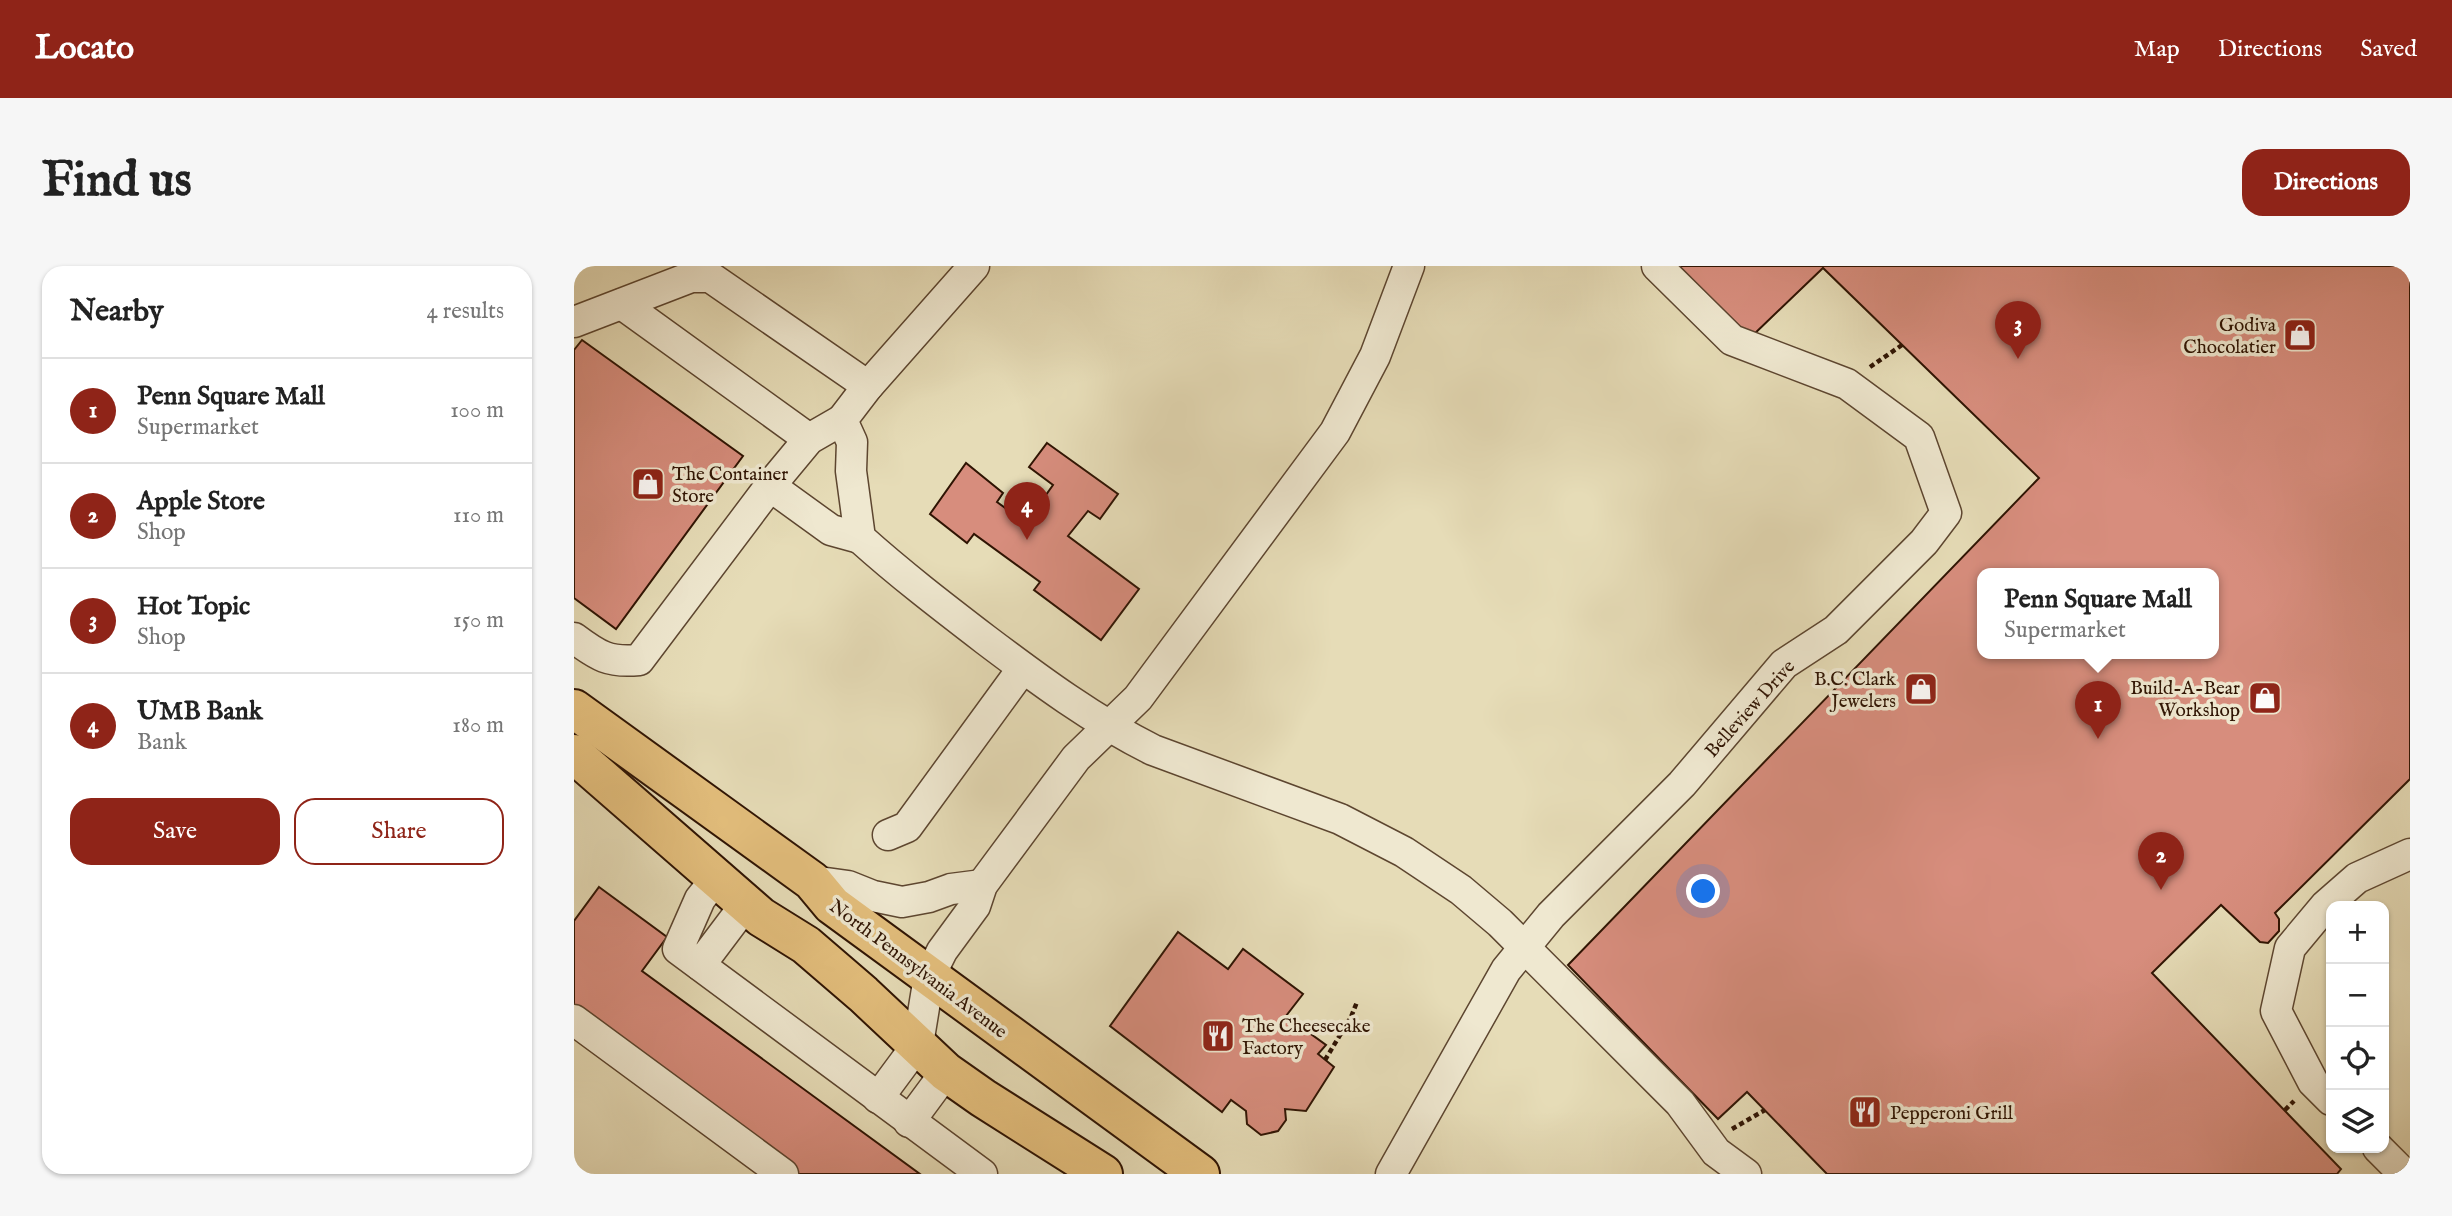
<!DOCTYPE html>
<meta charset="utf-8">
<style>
:root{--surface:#fff;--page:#f6f6f6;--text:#222;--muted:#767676;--line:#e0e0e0;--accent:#8f2418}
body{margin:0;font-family:"IM FELL English",serif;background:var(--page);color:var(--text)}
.controls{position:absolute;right:21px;bottom:21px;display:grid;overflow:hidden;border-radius:14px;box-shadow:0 2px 5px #0004}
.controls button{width:63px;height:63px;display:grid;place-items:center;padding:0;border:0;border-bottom:2px solid var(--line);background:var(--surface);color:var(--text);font:35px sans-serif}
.you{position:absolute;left:1130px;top:626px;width:24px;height:24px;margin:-18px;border:5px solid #fff;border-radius:50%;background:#1a73e8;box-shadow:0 0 0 10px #1a73e833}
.badge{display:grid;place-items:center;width:46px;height:46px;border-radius:50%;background:var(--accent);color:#fff;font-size:23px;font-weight:700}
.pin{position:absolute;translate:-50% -58px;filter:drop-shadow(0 2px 4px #0008)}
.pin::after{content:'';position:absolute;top:37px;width:24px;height:21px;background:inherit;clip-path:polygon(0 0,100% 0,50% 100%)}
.popup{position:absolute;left:1403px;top:302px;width:242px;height:91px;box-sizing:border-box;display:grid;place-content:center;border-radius:14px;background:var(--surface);filter:drop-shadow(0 2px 5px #0005);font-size:23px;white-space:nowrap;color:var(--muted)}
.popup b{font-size:26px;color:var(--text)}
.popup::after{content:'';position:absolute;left:50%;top:100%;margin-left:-14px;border:14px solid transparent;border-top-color:var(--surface)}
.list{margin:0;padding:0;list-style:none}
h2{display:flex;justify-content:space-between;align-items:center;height:91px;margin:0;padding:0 28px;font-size:30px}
h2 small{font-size:23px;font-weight:400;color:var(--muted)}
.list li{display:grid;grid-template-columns:46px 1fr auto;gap:21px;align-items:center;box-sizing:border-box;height:105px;padding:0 28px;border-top:2px solid var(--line)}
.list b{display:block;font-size:26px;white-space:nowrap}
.list p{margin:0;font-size:23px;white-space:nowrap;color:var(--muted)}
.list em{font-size:23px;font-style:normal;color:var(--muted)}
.actions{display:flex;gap:14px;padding:21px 28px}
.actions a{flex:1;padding:16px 0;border:2px solid var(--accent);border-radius:21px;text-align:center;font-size:24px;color:var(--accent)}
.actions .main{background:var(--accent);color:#fff}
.icon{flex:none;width:38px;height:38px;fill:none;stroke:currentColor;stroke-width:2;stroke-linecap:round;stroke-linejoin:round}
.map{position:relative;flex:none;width:1836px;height:908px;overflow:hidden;border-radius:21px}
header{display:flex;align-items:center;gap:42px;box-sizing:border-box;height:98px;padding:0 35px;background:var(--accent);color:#fff}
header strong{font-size:33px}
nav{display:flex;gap:38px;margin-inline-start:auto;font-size:24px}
.intro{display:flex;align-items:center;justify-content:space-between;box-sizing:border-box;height:168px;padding:0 42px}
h1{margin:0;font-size:49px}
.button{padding:18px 32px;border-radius:21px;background:var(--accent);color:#fff;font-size:24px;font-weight:700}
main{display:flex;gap:42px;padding:0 42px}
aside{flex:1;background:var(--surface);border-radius:21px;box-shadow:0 2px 5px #0004}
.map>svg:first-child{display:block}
</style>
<header>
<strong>Locato</strong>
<nav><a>Map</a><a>Directions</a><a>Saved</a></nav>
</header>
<div class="intro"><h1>Find us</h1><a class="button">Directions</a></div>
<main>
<aside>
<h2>Nearby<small>4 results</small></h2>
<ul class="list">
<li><span class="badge">1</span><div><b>Penn Square Mall</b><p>Supermarket</p></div><em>100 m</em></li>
<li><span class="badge">2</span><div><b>Apple Store</b><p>Shop</p></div><em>110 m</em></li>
<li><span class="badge">3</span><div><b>Hot Topic</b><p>Shop</p></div><em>150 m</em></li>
<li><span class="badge">4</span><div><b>UMB Bank</b><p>Bank</p></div><em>180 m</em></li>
</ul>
<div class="actions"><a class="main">Save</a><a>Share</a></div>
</aside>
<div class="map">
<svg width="1836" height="908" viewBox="0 0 1836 908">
<rect width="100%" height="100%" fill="#e6dcb7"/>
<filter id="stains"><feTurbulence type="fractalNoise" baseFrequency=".00286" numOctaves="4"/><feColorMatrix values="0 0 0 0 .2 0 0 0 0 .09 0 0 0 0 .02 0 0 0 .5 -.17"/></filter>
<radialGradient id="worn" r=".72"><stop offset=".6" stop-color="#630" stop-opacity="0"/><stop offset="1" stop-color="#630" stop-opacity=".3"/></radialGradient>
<g fill="#d78d7d" stroke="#2f1403" stroke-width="2" fill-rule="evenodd">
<path d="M1105,0H1836V513L1701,647L1705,653V665L1694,677L1686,676L1647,639L1578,707L1767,903L1763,908H1253L1173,826L1144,853L994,699L1465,212L1249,2L1176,72ZM1408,307H1640V387H1408Z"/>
<path d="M8,74L169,190L42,363L0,332V84Z"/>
<path d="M473,177L544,228L526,253L514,245L494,270L565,323L527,374L460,324L466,316L400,268L393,277L356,248L392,197L429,227L423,236L452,257L479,219L455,201Z"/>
<path d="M25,621L93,671L68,705L346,908H222L0,745V655Z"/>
<path d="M604,666L654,703L669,683L729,728L712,750L752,779L744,788L760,801L732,845L711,843L712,854L704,865L687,869L673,858L672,845L657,834L648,846L536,760Z"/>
</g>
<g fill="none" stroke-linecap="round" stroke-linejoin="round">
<defs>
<g id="minor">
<path d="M400,0L294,120L268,154L278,176L277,205L286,272C326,308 369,341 412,374C465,414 519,454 579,484L766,553L830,586L887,624L926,657L1106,837L1142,886L1172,908"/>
<path d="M48,38L235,173"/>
<path d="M0,56L117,11H136L294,120"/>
<path d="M196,220L257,264L286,272"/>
<path d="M0,372C24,390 35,397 65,394L196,220L235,173L268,154"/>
<path d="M314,569L333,561L449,402"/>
<path d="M142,613L126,633L104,683L408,908"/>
<path d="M238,615L274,620L299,630L328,636L355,631L377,623L408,619"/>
<path d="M126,699L172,638"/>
<path d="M0,754L209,908"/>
<path d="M304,832L344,778L355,711L368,685L401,640L408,619L502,492L564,432L761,166L801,90L835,0"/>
<path d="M1757,834L1739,816L1702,745L1716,682L1751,640L1783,612L1836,588"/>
<path d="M335,856L372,806"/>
<path d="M1804,882L1830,908"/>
<path d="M817,908L932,704L977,649L1108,518L1210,398L1262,364L1350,276L1372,247L1345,171L1273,118L1158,74L1083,0"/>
</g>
<g id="major">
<path d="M0,443L238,615L258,639L626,908"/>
<path d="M0,488L187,651L232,679L289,728L372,806L409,832L529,908"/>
</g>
</defs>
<use href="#minor" stroke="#5d4630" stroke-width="33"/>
<use href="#major" stroke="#2f1403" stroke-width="42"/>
<g stroke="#2f1403" stroke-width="4.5" stroke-dasharray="5 3.5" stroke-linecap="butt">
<path d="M1296,101L1328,79"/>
<path d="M751,794L777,751L783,736"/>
<path d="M1711,844L1720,835"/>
<path d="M1158,863L1191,844"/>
</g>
<use href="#minor" stroke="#efe8d0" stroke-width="30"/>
<use href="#major" stroke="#e3be7c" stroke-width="38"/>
</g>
<defs>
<symbol id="shop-square" viewBox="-11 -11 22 22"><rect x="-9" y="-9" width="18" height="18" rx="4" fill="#8f2418" stroke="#efe8d0"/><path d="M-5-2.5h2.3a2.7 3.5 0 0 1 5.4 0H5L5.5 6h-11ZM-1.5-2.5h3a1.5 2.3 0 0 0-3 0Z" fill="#fff"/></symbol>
<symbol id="restaurant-square" viewBox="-11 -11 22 22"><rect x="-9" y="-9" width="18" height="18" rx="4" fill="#8f2418" stroke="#efe8d0"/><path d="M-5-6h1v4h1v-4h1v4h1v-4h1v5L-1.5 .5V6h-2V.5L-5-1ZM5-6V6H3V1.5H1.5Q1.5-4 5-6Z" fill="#fff"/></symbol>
</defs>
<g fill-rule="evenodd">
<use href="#shop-square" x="1707" y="50" width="38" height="38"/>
<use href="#shop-square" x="55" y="199" width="38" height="38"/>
<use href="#shop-square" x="1328" y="404" width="38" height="38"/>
<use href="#shop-square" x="1672" y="413" width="38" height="38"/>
<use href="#restaurant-square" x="625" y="751" width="38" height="38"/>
<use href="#restaurant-square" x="1272" y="827" width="38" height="38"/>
</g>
<g text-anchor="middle" stroke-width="7" stroke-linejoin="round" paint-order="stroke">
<g font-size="19" fill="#2f1403" stroke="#efe8d0" text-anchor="end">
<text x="1702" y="65">Godiva<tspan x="1702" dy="22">Chocolatier</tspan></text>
<text x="98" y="214" text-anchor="start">The Container<tspan x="98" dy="22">Store</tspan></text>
<text x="1322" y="419">B.C. Clark<tspan x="1322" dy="22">Jewelers</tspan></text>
<text x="1666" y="428">Build-A-Bear<tspan x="1666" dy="22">Workshop</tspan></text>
<text x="668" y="766" text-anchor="start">The Cheesecake<tspan x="668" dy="22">Factory</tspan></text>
<text x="1316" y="853" text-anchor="start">Pepperoni Grill</text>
</g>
<g font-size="19" fill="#2f1403" stroke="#efe8d0">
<text transform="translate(1175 442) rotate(-48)" y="7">Belleview Drive</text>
<text transform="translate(345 702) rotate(37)" y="7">North Pennsylvania Avenue</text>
</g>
</g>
<rect width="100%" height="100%" filter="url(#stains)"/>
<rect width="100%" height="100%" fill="url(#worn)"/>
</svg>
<div class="controls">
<button>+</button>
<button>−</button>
<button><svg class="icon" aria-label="locate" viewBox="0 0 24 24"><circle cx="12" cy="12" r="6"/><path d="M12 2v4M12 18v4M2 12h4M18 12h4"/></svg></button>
<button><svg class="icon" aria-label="layers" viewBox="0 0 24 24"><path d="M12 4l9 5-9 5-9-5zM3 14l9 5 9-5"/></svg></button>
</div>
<div class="you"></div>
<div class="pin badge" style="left:1524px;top:473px">1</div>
<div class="popup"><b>Penn Square Mall</b>Supermarket</div>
<div class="pin badge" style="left:1587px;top:624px">2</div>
<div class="pin badge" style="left:1444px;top:93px">3</div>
<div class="pin badge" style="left:453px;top:274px">4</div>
</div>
</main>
